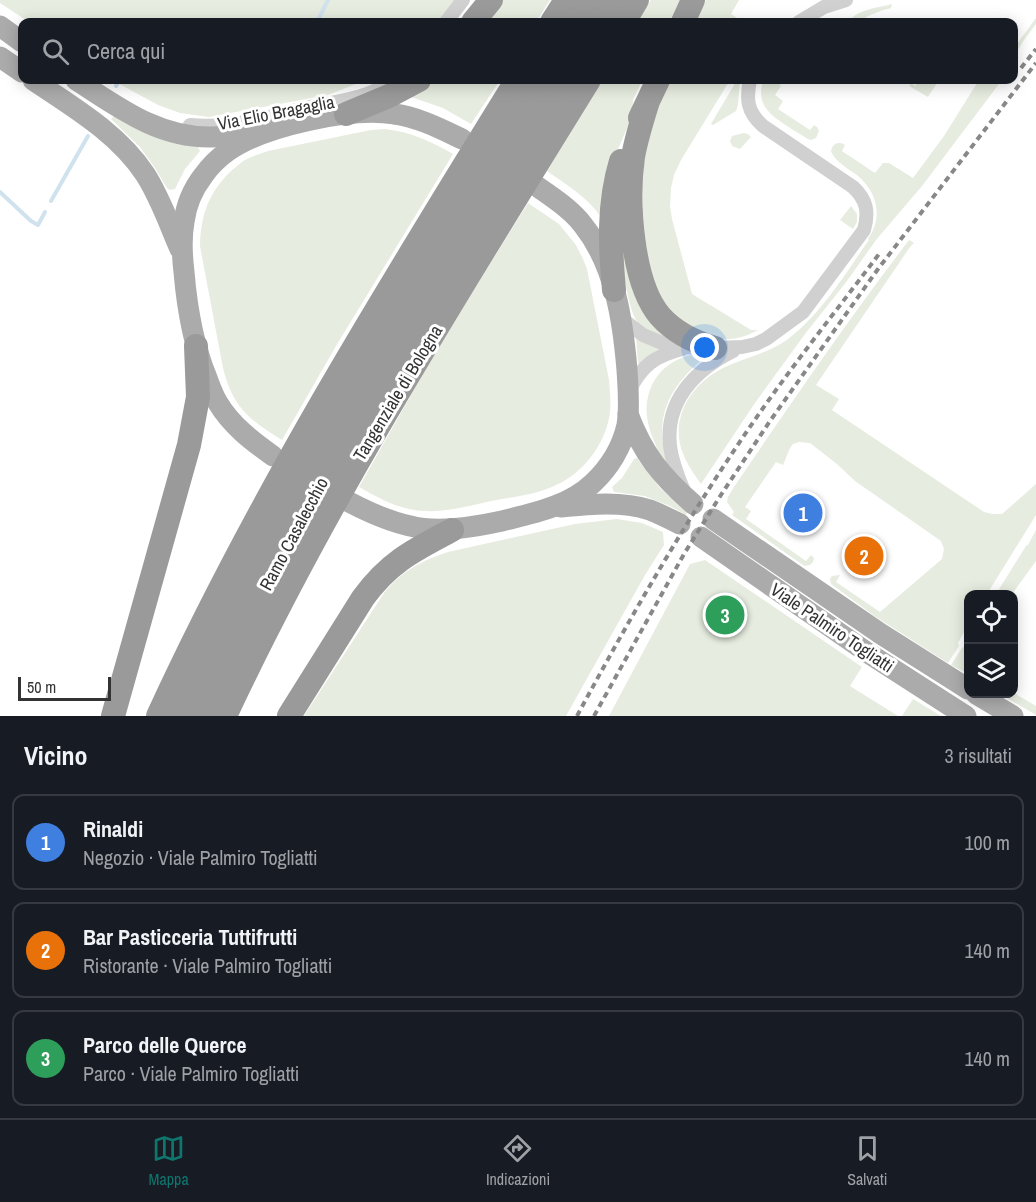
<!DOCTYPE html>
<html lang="it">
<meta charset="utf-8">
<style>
:root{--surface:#171b24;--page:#20242c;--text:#f1f3f6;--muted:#9ea1a6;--line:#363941;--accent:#0f766e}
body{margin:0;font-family:"Archivo Narrow",sans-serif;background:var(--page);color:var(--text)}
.controls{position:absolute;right:18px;bottom:18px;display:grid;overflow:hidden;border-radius:12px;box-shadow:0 3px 15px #0003}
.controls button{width:54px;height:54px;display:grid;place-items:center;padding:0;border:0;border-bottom:2px solid var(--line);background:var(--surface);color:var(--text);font:30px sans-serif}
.scale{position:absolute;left:18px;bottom:15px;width:93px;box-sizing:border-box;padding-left:6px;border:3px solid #333;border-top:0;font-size:16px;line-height:21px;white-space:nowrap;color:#333;-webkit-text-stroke:4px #fff;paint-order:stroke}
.you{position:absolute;left:705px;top:348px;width:21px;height:21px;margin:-15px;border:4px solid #fff;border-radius:50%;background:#1a73e8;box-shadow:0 0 0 9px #1a73e833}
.badge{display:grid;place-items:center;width:39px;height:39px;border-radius:50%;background:var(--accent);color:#fff;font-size:20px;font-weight:700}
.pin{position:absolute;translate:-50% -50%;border:3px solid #fff;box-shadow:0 2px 6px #0006}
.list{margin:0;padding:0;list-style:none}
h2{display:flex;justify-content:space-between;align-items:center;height:78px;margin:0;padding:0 24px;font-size:26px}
h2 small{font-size:20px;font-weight:400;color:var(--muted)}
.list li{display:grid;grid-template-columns:39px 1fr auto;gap:18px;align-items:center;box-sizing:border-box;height:96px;margin:0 12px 12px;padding:0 12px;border:2px solid var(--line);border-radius:12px}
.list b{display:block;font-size:22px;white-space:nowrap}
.list p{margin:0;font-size:20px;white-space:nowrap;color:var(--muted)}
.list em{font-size:20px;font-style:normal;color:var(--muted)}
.icon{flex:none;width:33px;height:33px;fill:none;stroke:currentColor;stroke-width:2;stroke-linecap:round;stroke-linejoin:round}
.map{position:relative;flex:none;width:1036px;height:716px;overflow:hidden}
.search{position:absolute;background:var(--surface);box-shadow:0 3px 15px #0003;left:18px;right:18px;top:18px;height:66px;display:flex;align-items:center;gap:15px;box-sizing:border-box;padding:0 21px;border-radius:12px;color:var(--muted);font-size:22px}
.sheet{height:402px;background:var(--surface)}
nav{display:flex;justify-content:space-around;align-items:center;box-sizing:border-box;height:84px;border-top:2px solid var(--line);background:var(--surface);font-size:16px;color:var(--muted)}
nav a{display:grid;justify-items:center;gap:3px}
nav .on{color:var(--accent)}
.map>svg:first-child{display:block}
</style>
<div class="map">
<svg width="1036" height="716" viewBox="0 0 1036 716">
<rect width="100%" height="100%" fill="#fff"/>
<g fill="#e6ecdf">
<path d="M0,0H458L440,22H29L0,3Z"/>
<path d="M501,0H550L536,22H482Z"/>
<path d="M651,0H684L674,22H637Z"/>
<path d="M706,0H739L731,14L743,22H695Z"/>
<path d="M892,4L891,8C880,11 869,14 860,22H848C858,9 877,8 892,4Z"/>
<path d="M1036,18V24L1024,40L1014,56V48Z"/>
<path d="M112,80H366L328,95L209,117L180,113L158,105Z"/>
<path d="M434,80H500L471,124L443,108L411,97Z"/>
<path d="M603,80H645L641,83L633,100L632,117L614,158L601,217C587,197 567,185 547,171Z"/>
<path d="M668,80H730L681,160L674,175L671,188L670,207L672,219L692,294L751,330H758C736,342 716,343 694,328C687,323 677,319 672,313C656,295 650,272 647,250C638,193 642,131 668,80Z"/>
<path d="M737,80H740L738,105L736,111L713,125L711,124Z"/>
<path d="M763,80H776L781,86L775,95L783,101L778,109L810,130L814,125L817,127L819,131L816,138L811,140L808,139C796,131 768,117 763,103C760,96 761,87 763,80Z"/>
<path d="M919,80H939L928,97L909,86L911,83L915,86Z"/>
<path d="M979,80H1002L922,186L876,240L847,281L805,334L755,403L701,484C693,473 683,458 680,444C673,410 696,381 725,367C746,357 769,353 788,339C822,313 845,274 869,240L868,239C883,218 878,193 858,176C849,169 835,162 831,151C833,143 839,141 845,145L842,151L875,173L883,163H889L913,178L944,136Z"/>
<path d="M114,116C140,135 166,140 197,145L200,151L185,169L175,189L170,190L167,188L155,168L140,147L111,119Z"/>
<path d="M385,129C411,132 430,141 453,154L336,346L282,440C248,419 233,407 223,368L200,246C201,215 208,194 230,172C235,168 240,163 245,160C252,156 260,154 268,151L371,130Z"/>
<path d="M744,133L748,134L751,137L740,149L732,146L730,141L732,136Z"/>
<path d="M528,203L559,224L576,245L583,259L587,269L609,380C610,391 611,401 610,412C606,444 583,474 554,486C535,495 512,497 491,501C465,507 436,515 409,509C391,505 375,496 359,487L437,349Z"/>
<path d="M851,206L857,214V222L853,229L840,220Z"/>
<path d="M625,220L681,341C667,338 649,335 639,324C629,314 622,268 622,253C622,242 624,231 625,220Z"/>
<path d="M909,240L914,243L910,247L816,385L839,399L832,410L984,512L992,514H1002L1036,484V515L987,594H968V625L958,643L959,646L948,663L876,617L831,584L830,579L832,576L840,575L836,582L880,612L942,559L944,549L941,541L855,481L837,464L810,443L799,442L793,444L790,448L783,465L776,462L745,507L751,511L746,519L806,561L811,555L814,558L813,562L810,565L805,566L800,563L732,515L734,512L727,502L728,497L734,487C791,403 848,320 909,240Z"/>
<path d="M636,336L663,348L639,364L638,363Z"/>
<path d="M692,355H702L705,357C666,389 651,422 671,471C662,463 659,455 655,443C651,435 648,426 647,416C644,386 662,361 692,355Z"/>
<path d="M637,458L659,487L687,513L686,515L672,507L645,496L614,492L612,487L622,478L634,459Z"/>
<path d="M617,519L642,523L663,532L664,545L645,575L566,716H304L384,593C402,571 421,561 448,552L575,524Z"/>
<path d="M1036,530V561L1012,594H996L1026,546L1028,545Z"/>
<path d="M705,560L862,667L850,686L898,716H609L690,564Z"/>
<path d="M968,641V663L967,665L968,672L967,673L951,665L962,648L966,646Z"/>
<path d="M1014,693L1036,706V715L1000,694Z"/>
<path d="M913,699L941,716H902Z"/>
</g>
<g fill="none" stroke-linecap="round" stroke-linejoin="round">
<g stroke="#cfe2ee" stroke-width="4">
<path d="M317,22L328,0"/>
<path d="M116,86L119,80"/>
<path d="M0,192L31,221L38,225L45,212"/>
<path d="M51,201L88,136"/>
</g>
<g stroke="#d0d0d0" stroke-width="14">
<path d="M446,22L463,0"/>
<path d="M799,22L824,7L846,0"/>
<path d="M190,125C229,129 267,117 305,108C334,102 369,99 393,80"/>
<path d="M621,318L643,335L667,345L677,347L715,348L742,347L756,344L766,339L803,312L864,230C869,212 867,200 853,187L763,126C747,112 746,99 750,80"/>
<path d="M629,391C642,365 655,356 682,349"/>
<path d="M684,491C678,477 672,462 670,446C665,401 695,370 733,351"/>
</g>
<g stroke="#ababab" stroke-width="21">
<path d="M0,26L22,42"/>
<path d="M0,57L22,72"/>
<path d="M33,80C73,107 118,133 145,174C160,197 169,224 180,249"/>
<path d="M76,80C118,107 158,138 211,137C225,137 239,134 253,132"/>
<path d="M628,414C643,454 661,476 693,504"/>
<path d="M273,456C252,441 231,425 218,403C213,395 210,386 207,378C193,344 187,308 184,272C182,255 181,238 184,222C186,206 193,189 203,176C210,166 218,158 228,151C264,126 351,107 394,114C418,117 441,129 462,139"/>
<path d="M349,502C408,533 438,535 502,521C534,513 569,506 593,483C609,468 622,447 627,425C630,407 628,388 627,370C623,321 615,265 583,225C571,209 553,198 538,187"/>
<path d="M561,507C591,504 622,501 650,510C660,514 670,519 680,524"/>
<path d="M713,519L881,634L968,689"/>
<path d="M701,537L868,653L966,716"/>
<path d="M976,694L1013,716"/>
</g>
<g stroke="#9a9a9a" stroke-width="24">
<path d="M473,22L491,0"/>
<path d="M552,22L566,0"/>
<path d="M576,22L590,0"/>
<path d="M599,22L613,0"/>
<path d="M624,22L637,0"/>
<path d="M683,22L693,0"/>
<path d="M647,104C642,121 636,139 633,157C627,199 631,282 660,316C675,333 694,342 715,348"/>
<path d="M346,114L389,96L419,80"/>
<path d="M640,118L658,80"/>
<path d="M614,290C610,246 608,204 621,161"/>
<path d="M113,716L189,445L198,397L196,346"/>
<path d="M158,716C260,494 389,287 517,80"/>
<path d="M181,716C279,493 414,287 541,80"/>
<path d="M202,716C258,595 321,477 390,362C447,268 506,174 564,80"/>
<path d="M225,716C329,494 461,288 589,80"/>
<path d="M289,716L363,598C389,562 414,550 452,530"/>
</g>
<g stroke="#888" stroke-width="4" stroke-dasharray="6 4.5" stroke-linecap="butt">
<path d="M1021,68L1036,49"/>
<path d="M577,716C633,612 693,508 761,411C799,357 840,306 879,254"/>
<path d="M594,716L684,554L719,498L770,421L878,269L1036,63"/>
</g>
</g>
<g text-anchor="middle" stroke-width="6" stroke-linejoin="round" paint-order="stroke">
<g font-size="18" fill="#333" stroke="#fff">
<text transform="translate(276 113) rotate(-11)" y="6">Via Elio Bragaglia</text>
<text transform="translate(398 393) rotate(-59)" y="6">Tangenziale di Bologna</text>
<text transform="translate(294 534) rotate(-62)" y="6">Ramo Casalecchio</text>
<text transform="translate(832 628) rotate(34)" y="6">Viale Palmiro Togliatti</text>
</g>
</g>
</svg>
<div class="controls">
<button><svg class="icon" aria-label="locate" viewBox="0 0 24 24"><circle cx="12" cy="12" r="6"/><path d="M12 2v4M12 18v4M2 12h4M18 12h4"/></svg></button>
<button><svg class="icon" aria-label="layers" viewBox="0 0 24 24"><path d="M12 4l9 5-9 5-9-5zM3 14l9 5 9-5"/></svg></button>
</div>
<div class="scale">50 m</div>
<div class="you"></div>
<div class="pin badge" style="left:803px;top:513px;background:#3f7fe0">1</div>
<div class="pin badge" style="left:864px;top:556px;background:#e8710a">2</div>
<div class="pin badge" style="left:725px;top:615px;background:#2e9e5b">3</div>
<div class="search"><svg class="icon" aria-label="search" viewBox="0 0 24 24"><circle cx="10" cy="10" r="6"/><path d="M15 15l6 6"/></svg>Cerca qui</div>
</div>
<section class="sheet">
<h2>Vicino<small>3 risultati</small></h2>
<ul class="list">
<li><span class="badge" style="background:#3f7fe0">1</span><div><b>Rinaldi</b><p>Negozio · Viale Palmiro Togliatti</p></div><em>100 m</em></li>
<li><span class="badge" style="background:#e8710a">2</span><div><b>Bar Pasticceria Tuttifrutti</b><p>Ristorante · Viale Palmiro Togliatti</p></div><em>140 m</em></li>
<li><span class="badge" style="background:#2e9e5b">3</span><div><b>Parco delle Querce</b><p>Parco · Viale Palmiro Togliatti</p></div><em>140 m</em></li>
</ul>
</section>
<nav>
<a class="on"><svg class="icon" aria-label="map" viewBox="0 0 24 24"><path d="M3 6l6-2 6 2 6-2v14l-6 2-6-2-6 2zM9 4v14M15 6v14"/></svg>Mappa</a>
<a><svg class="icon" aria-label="directions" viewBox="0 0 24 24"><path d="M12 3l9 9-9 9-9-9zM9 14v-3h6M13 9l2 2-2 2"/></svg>Indicazioni</a>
<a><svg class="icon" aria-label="saved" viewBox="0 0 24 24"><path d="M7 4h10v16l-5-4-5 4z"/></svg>Salvati</a>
</nav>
